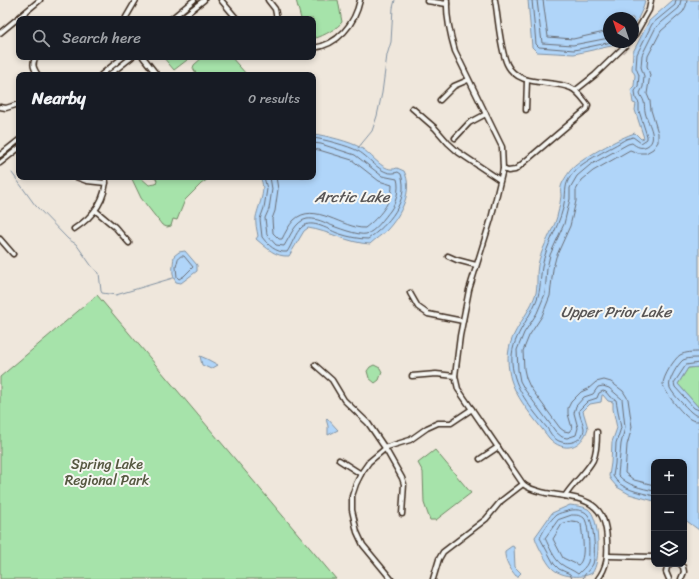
<!DOCTYPE html>
<meta charset="utf-8">
<style>
:root{--surface:#171b24;--page:#20242c;--text:#f1f3f6;--muted:#9ea1a6;--line:#363941}
body{margin:0;font-family:Sriracha,sans-serif;background:var(--page);color:var(--text)}
.controls{position:absolute;right:12px;bottom:12px;display:grid;overflow:hidden;border-radius:8px;box-shadow:0 2px 6px #0003}
.controls button{width:36px;height:36px;display:grid;place-items:center;padding:0;border:0;border-bottom:1px solid var(--line);background:var(--surface);color:var(--text);font:20px sans-serif}
.compass{position:absolute;left:603px;top:12px;width:36px;height:36px;border-radius:50%;background:var(--surface);box-shadow:0 2px 6px #0003;rotate:320deg}
.list{margin:0;padding:0;list-style:none}
h2{display:flex;justify-content:space-between;align-items:center;height:52px;margin:0;padding:0 16px;font-size:17px}
h2 small{font-size:13px;font-weight:400;color:var(--muted)}
.icon{flex:none;width:22px;height:22px;fill:none;stroke:currentColor;stroke-width:2;stroke-linecap:round;stroke-linejoin:round}
.map{position:relative;flex:none;width:699px;height:579px;overflow:hidden}
.search{position:absolute;background:var(--surface);box-shadow:0 2px 6px #0003;left:16px;top:16px;width:300px;height:44px;display:flex;align-items:center;gap:10px;box-sizing:border-box;padding:0 14px;border-radius:8px;color:var(--muted);font-size:15px}
.panel{position:absolute;background:var(--surface);box-shadow:0 2px 6px #0003;left:16px;top:72px;width:300px;height:108px;border-radius:8px}
.map>svg:first-child{display:block}
</style>
<div class="map">
<svg width="699" height="579" viewBox="0 0 699 579">
<rect width="100%" height="100%" fill="#efe7dc"/>
<filter id="ink" filterUnits="userSpaceOnUse"><feTurbulence type="fractalNoise" baseFrequency=".025" numOctaves="2"/><feDisplacementMap in="SourceGraphic" scale="8" xChannelSelector="R" yChannelSelector="G"/><feConvolveMatrix kernelMatrix="1 2 1 2 8 2 1 2 1" color-interpolation-filters="sRGB"/></filter>
<g filter="url(#ink)">
<g fill="#a6e3aa" stroke="#708664">
<path d="M296,0H338L342,22C338,28 323,36 316,38L313,35V19H301Z"/>
<path d="M163,57H191L174,70Z"/>
<path d="M203,57H231L247,75H197L193,68L194,65Z"/>
<path d="M131,177H140L149,185L156,184L157,181L156,178L154,177H211L201,184L185,200L177,220L173,219L171,226L167,227L162,225L141,198Z"/>
<path d="M97,295L336,579H0V377Z"/>
<path d="M374,365L380,368L382,372L379,380L375,383L369,378L367,371L370,367Z"/>
<path d="M699,367V408L678,384L688,368Z"/>
<path d="M435,450L471,493L436,520H430L424,503L423,472L418,463Z"/>
</g>
<g fill="#b0d5f9" stroke="#8191a1">
<path d="M528,0H645L643,8L633,29V18H609V42H620L616,45L574,54L537,52L532,47Z"/>
<path d="M673,0H699V367L688,368L678,384L699,408V530L684,519V462H654V501L629,494L617,487L611,480L609,476L611,463L612,442L617,428L613,409V402L608,401L603,395H602L601,402L590,404L583,411L588,428C582,448 564,454 549,438C535,419 512,395 509,371C503,335 526,323 536,293C538,284 536,274 538,265C541,250 549,237 555,223C558,215 560,204 561,196C561,193 560,190 561,187C562,182 567,175 570,171C578,160 621,137 635,133L641,139L644,138L635,110L636,104L633,103L631,89L634,86L635,75L632,69L633,52L649,21Z"/>
<path d="M313,134C324,135 352,142 361,148C372,154 384,174 397,168L404,171C414,190 401,215 387,230C382,235 375,239 370,244C348,243 329,231 308,228L304,231L289,256C275,257 267,248 256,239L258,236C257,230 255,223 256,217C259,203 267,191 260,177H313Z"/>
<path d="M185,251L197,265V271L181,283L176,282C171,275 173,265 174,256L179,252Z"/>
<path d="M200,356L207,359L218,365L211,369L202,365Z"/>
<path d="M327,418L338,430L328,435V426L326,419Z"/>
<path d="M570,505C576,506 583,506 588,509C600,517 601,563 592,573C582,579 559,577 551,567C547,563 536,543 535,537L552,513Z"/>
<path d="M512,546L514,547L515,567L521,573L518,576H516C511,570 504,560 505,551Z"/>
</g>
<g fill="none" stroke-linecap="round" stroke-linejoin="round">
<g stroke="#6a6e76" stroke-width="1">
<path d="M532,0L536,44L539,47L574,50L612,42"/>
<path d="M537,0L542,43L573,45L609,38"/>
<path d="M543,0L548,37L573,39L609,31"/>
<path d="M264,177L267,189L264,208L260,219L262,237C268,245 276,253 287,252C292,245 295,233 302,227C312,218 330,231 340,234C349,237 359,239 368,239C388,225 410,201 401,174L398,172C382,178 371,158 358,151C349,146 323,139 313,138"/>
<path d="M270,177L272,189L269,209L265,218L267,235L276,245L284,246C290,237 295,221 307,219C314,218 322,221 328,224C335,227 359,236 366,234C375,232 385,217 390,211C396,203 400,189 397,179L382,176L355,155L321,144L313,143"/>
<path d="M276,177L278,189L275,211L272,219L273,233L279,239H282C285,233 289,225 294,220C314,201 343,229 365,228C379,217 392,203 392,185L379,181L352,160L319,150L313,149"/>
<path d="M181,256H184L193,267L184,276L179,279L177,277L176,267L178,259Z"/>
<path d="M699,352C693,352 686,352 680,355C674,359 663,377 663,384C664,392 683,415 690,419C693,421 696,421 699,421"/>
<path d="M699,358C694,358 687,358 683,360C678,364 667,381 670,388C674,396 684,405 691,412L695,415H699"/>
<path d="M699,363L686,365L674,383L675,387L694,408L699,410"/>
<path d="M654,485L634,480L625,473L627,445L632,427L628,399L623,391L611,382L604,380L596,382L588,389L581,392L571,402L568,408V414L572,428L569,432L564,431L560,428L530,387L526,378L524,369L523,351L529,336L542,316L550,296L553,269L556,257L570,226L576,201V190L582,180L593,171L630,150L638,153H646L653,149L658,142V133L651,110L650,101L647,94L650,75L647,66L648,56L661,31L683,12L686,6L687,0"/>
<path d="M654,491C641,488 628,486 618,475L621,444L625,427L622,399L609,388L603,386L598,387L593,394L584,397L576,406L574,413L578,428L576,435L567,438L562,437L556,432L525,390L520,381L518,370L517,350L524,333L537,313L545,294L547,268L550,255L564,224L570,199V188L577,176L590,165L628,144L632,143C637,147 641,149 647,146C660,139 646,121 645,111C644,108 645,105 644,102C643,98 641,97 640,93L643,87L644,76L641,67L642,55L656,27L679,8L681,0"/>
<path d="M654,496C639,492 621,490 613,476L615,464L616,443L621,428L616,400L610,397L606,392L603,391L599,393L597,398L588,401L579,410C579,416 583,422 584,428C584,442 567,446 557,440C552,437 550,432 547,428C531,408 514,389 512,363C510,338 529,321 537,299C541,289 540,278 542,267C546,243 562,223 565,198C566,187 565,183 573,173C582,161 612,148 626,139L633,137L641,143L647,139V136L639,111V103L636,99L635,91L638,87L639,75L636,68L637,54L652,24L675,5L676,0"/>
<path d="M572,515C576,515 581,515 584,518C589,523 590,554 588,562C586,567 582,570 578,574C573,570 566,568 561,564C554,559 549,546 545,538L558,520Z"/>
<path d="M572,521L579,522L581,524C582,534 587,559 578,565L563,558L553,539L562,524Z"/>
<path d="M572,579L570,574L559,569L554,564L540,538C543,531 550,520 556,515C559,513 564,512 568,511C573,509 584,509 588,515C594,523 596,554 593,564C590,570 584,573 583,579"/>
</g>
<g stroke="#8191a1" stroke-width="1">
<path d="M358,148L372,131L377,116L382,93L387,55L391,42L393,8L395,0"/>
<path d="M12,173L35,205L68,239L76,244L93,268L99,273L101,291L102,293L116,295L173,278"/>
</g>
<defs>
<g id="minor">
<path d="M221,0L237,19"/>
<path d="M268,0L275,9L277,19"/>
<path d="M447,0C446,18 450,34 455,51L502,147L503,169L491,219L469,290L460,336L455,376L458,389L523,484C530,490 538,491 546,493C581,499 606,498 607,541C608,556 607,567 598,579"/>
<path d="M495,0C498,17 500,49 507,64C518,88 552,79 571,88C578,91 583,99 588,105L587,109L515,170L508,171L503,169"/>
<path d="M427,1L447,4"/>
<path d="M125,19L136,0"/>
<path d="M171,19L194,0"/>
<path d="M180,19L204,0"/>
<path d="M0,33L40,0"/>
<path d="M633,38L649,10L651,0"/>
<path d="M313,48C338,45 355,24 360,0"/>
<path d="M36,57C31,64 34,69 38,75"/>
<path d="M143,57L157,75"/>
<path d="M101,75L123,57"/>
<path d="M109,75L132,57"/>
<path d="M576,90L595,75L629,42"/>
<path d="M440,100L454,86L468,80"/>
<path d="M0,107L6,108L19,104"/>
<path d="M412,108L435,128L448,143L458,152L500,180"/>
<path d="M526,110L527,80"/>
<path d="M455,138L469,123L486,114"/>
<path d="M0,155L19,140"/>
<path d="M0,163L19,148"/>
<path d="M76,177L87,181L106,183"/>
<path d="M96,211L115,227L129,243"/>
<path d="M74,229C93,217 106,201 106,177"/>
<path d="M0,239L13,254"/>
<path d="M448,256L457,260L476,265"/>
<path d="M410,293L418,307L428,314L463,321"/>
<path d="M315,365L332,380L344,400L368,423L385,448L402,478L404,484L402,514"/>
<path d="M412,376L436,374L455,376"/>
<path d="M480,459L498,447"/>
<path d="M339,460L361,474"/>
<path d="M565,496C573,483 586,473 593,460C597,452 597,441 597,432"/>
<path d="M608,556L654,557"/>
<path d="M680,564L683,567L684,572L681,579"/>
<path d="M391,579L363,545L357,532L352,510V496L356,484L362,472L369,462L387,447L410,440L427,428L438,423H451L472,409"/>
<path d="M433,579L439,559L443,552L486,519L501,501L523,484"/>
<path d="M669,579L666,572L667,567L670,564"/>
</g>
</defs>
<use href="#minor" stroke="#3b2a1e" stroke-width="7"/>
<use href="#minor" stroke="#f6f6f2" stroke-width="4"/>
</g>
</g>
<g text-anchor="middle" stroke-width="4" stroke-linejoin="round" paint-order="stroke">
<g font-size="14" fill="#565841" stroke="#f6f6f2">
<text x="107" y="469">Spring Lake<tspan x="107" dy="16">Regional Park</tspan></text>
</g>
<g font-size="15" font-style="italic" fill="#585555" stroke="#f6f6f2">
<text x="352" y="202">Arctic Lake</text>
<text x="616" y="317">Upper Prior Lake</text>
</g>
</g>
</svg>
<div class="controls">
<button>+</button>
<button>−</button>
<button><svg class="icon" aria-label="layers" viewBox="0 0 24 24"><path d="M12 4l9 5-9 5-9-5zM3 14l9 5 9-5"/></svg></button>
</div>
<svg class="compass" viewBox="-18 -18 36 36"><path d="M0-13l5 13h-10z" fill="#e53935"/><path d="M0 13l5-13h-10z" fill="#9ea1a6"/></svg>
<div class="search"><svg class="icon" aria-label="search" viewBox="0 0 24 24"><circle cx="10" cy="10" r="6"/><path d="M15 15l6 6"/></svg>Search here</div>
<section class="panel">
<h2>Nearby<small>0 results</small></h2>
<ul class="list">
</ul>
</section>
</div>
